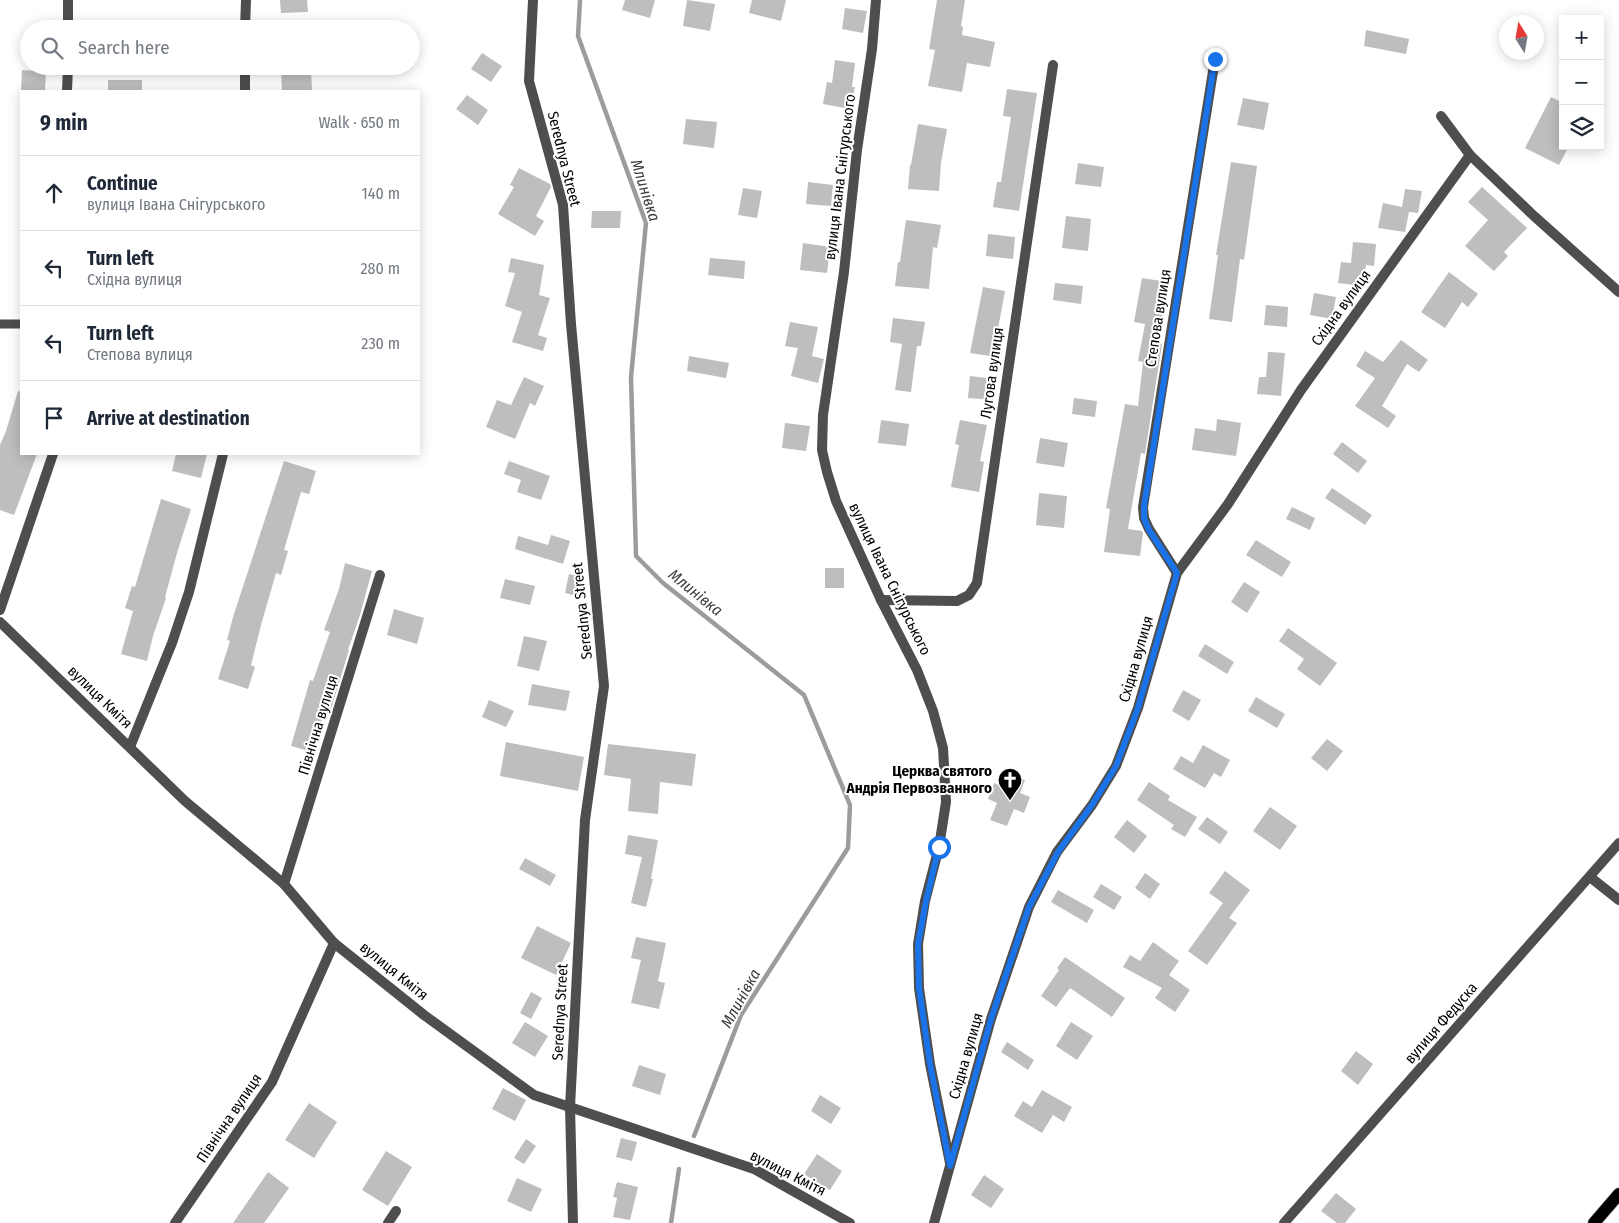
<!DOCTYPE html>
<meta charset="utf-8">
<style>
:root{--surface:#fff;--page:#f2f2f3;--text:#1f2937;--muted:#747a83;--line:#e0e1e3}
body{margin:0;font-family:"Fira Sans Condensed",sans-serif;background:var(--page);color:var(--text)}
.controls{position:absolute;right:15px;top:15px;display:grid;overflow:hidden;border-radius:0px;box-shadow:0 2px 12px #0003}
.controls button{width:45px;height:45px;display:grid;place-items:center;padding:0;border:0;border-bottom:1px solid var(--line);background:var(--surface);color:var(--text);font:25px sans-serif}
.compass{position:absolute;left:1499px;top:15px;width:45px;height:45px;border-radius:50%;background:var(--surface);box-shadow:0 2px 12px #0003;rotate:349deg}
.stop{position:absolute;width:15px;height:15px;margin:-11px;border:4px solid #1a73e8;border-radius:50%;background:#fff}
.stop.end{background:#1a73e8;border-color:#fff;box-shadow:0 1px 5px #0008}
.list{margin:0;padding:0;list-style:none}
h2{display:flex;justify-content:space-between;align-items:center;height:65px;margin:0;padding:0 20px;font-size:21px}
h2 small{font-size:16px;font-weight:400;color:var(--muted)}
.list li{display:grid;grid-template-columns:32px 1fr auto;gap:15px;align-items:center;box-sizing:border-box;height:75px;padding:0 20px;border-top:1px solid var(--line)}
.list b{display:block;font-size:19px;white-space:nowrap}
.list p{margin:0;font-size:16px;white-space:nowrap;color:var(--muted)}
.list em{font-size:16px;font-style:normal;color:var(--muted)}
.icon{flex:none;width:28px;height:28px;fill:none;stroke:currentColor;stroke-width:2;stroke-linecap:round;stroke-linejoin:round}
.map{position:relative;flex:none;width:1619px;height:1223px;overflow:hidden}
.search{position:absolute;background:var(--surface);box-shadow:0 2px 12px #0003;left:20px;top:20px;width:400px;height:55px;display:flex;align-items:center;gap:12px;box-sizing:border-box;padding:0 18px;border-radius:28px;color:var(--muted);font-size:19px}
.panel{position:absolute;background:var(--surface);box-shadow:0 2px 12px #0003;left:20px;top:90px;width:400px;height:365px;border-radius:0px}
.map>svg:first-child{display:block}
</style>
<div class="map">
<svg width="1619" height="1223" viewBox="0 0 1619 1223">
<rect width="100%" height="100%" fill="#fff"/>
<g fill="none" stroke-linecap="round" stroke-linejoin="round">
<g stroke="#9c9c9c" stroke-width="4.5">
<path d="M580,0L578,36L646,223L631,377L636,556L663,583L804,695L850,805L848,848L741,1015L694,1136"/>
<path d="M671,1223L679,1169"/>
</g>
</g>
<g fill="#bebebe">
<path d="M280,0H307L308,12L281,13Z"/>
<path d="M625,0H655L650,18L622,10Z"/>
<path d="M687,0L715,4L710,31L683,26Z"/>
<path d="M752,0H786L781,21L749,13Z"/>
<path d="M937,0H965L961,26L963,27L962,35L995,42L990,67L967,63L962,92L928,86L935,50L929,49Z"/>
<path d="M845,8L867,11L863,33L842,29Z"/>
<path d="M1366,30L1409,39L1406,54L1364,46Z"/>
<path d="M482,53L502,66L491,82L471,69Z"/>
<path d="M835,60L855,63L852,87H855L850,109L823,104L827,82L832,83Z"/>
<path d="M311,69L312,91H282L281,70Z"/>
<path d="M22,70L46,72L45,91H21Z"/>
<rect x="108" y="80" width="34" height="11"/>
<path d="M1007,89L1037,93L1019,211L993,207L997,182H1001L1011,117L1003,116Z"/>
<path d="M467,95L488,110L478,125L456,109Z"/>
<path d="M1551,97L1563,103V146H1569L1559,165L1525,148Z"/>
<path d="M1243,98L1269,103L1264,130L1237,125Z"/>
<path d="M686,119L717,122L714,148L683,144Z"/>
<path d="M918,124L947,129L941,163L939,191L908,189L910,165H911Z"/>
<path d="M1231,162L1257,166L1244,260L1240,259L1232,322L1209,319L1218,255H1216Z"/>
<path d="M1078,163L1104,167L1101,187L1075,184Z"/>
<path d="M519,168L550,184L551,187L536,216L544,221L535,236L498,214L514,187L510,185Z"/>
<path d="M808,182L833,185L831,206L806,204Z"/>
<path d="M1482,187L1527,228L1504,252L1508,256L1494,271L1465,246L1488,220L1468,202Z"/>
<path d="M743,188L762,191L757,218L738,215Z"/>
<path d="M1405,189L1422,191L1418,213L1409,212L1405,232L1378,228L1383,203L1402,207Z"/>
<path d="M592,211H621L620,228H591Z"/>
<path d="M1066,216L1091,219L1088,251L1062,248Z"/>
<path d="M906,220L941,225L937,248L933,247L929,289L895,286L898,262H900Z"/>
<path d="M988,234L1015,237L1013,259L986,256Z"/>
<path d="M1353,242L1376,244L1374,266L1366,265L1363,286L1338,283L1341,262L1351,263Z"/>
<path d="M803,243L830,247L827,273L800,270Z"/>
<path d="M511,258L544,265L539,295L550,298L538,335L547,338L543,351L512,342L522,312L505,306L515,273L508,272Z"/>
<path d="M710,258L745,261L744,279L708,275Z"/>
<path d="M1449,272L1478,294L1468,307L1462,302L1445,328L1421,312Z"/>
<path d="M1142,278L1168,282L1158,343L1162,344L1145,454L1141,453L1128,529L1142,531L1143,533L1140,556L1104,552L1110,509L1106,508L1125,404L1138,406L1143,362L1138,361L1145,324L1134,322Z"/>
<path d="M1055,283L1083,286L1081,304L1053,300Z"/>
<path d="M983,287L1005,291L997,334H1000L997,357L970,353Z"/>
<path d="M1314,293L1336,297L1332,319L1310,315Z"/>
<path d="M1266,305L1288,307L1287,327L1264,325Z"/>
<path d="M893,318L925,322L921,346H917L911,392L895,390L902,344L890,342Z"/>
<path d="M790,322L818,327L812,356L824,359L818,383L791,376L798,348L785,346Z"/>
<path d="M1401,340L1428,360L1419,372L1407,364L1382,406L1396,416L1388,428L1355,406L1375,378L1356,366L1365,351L1383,362Z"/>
<path d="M1268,352L1285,353L1281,396L1257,394L1259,377H1266Z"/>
<path d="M689,356L729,363L726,378L687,371Z"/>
<path d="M970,376L995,379L993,400L968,398Z"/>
<path d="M524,377L544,386L535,406L530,403L515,439L486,427L497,400L511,405Z"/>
<path d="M18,391L21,392V454H37L14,515L0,510V445L6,431Z"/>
<path d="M1074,398L1097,401L1095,417L1072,414Z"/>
<path d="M1217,419L1241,423L1236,456L1192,450L1195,428L1216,431Z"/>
<path d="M881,420L909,424L906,446L878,443Z"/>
<path d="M960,420L987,425L980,461L984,462L979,492L951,487L959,445L955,444Z"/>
<path d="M785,423L810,426L806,451L782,448Z"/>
<path d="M1040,438L1068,443L1064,467L1036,463Z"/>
<path d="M1342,442L1367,461L1358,473L1333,454Z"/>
<path d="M176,454H207L201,478L172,471Z"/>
<path d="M284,461L316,471L309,494L301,492L284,550L288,551L281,575L276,573L261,625L251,665L255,667L248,689L218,679L230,641L227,640L233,617Z"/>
<path d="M509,461L550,476L541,500L517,492L521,480L504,474Z"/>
<path d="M1332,488L1372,515L1365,525L1325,498Z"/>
<path d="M1039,493L1067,496L1064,528L1036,525Z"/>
<path d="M161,499L191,509L177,553L165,597L166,598L153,636L147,661L121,654L133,611L125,608L132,586L135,587Z"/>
<path d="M1292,507L1315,518L1310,530L1286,519Z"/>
<path d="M551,535L570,541L563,564L515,549L518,536L548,545Z"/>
<path d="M1256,540L1291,562L1282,577L1246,555Z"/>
<path d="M345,563L372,571L360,615L348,650H349L331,709L325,707L313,752L291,746L310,680L313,681L330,632L324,630L339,589Z"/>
<rect x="825" y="568" width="19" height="20"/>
<path d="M569,574L582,577L577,596L565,593Z"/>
<path d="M505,579L535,586L530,605L500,598Z"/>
<path d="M1244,582L1260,592L1247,613L1231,602Z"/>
<path d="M394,609L424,618L417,644L387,635Z"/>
<path d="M1288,628L1337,663L1320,686L1297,669L1304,659L1279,641Z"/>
<path d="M524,636L547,641L539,671L517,666Z"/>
<path d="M1205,644L1234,662L1227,674L1198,656Z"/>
<path d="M532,684L570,691L566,711L528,705Z"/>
<path d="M1183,690L1201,700L1189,721L1172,711Z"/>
<path d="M1256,697L1285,714L1277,728L1248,711Z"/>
<path d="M489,700L514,711L506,727L482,717Z"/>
<path d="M1327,739L1343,751L1327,771L1311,758Z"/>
<path d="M506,742L584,757L578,791L500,776Z"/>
<path d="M608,744L696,754L692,786L660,782L658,814L628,811L631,779L604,775Z"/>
<path d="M1203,745L1230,760L1221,777L1214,773L1205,788L1173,769L1181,756L1193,763Z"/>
<path d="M1008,774L1025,780L1020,793L1030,797L1024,813L1014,809L1007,826L990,820L997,803L988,799L994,783L1003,787Z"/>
<path d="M1149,782L1170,796L1168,800L1197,817L1185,837L1171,829L1174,825L1137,800Z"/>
<path d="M1270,807L1297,826L1280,850L1253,831Z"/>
<path d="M1207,817L1228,832L1220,844L1198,829Z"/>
<path d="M1127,820L1147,836L1134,853L1114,837Z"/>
<path d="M628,835L658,840L651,879H653L646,907L631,903L642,857L625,854Z"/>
<path d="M525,858L556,875L550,886L519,869Z"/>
<path d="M1225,871L1250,890L1229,918L1237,923L1207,965L1188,951L1223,903L1209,893Z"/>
<path d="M1145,873L1160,884L1150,899L1135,888Z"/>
<path d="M1101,884L1122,897L1114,910L1093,897Z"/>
<path d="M1058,890L1094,910L1087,923L1051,902Z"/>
<path d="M537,926L571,943L556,975L521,958Z"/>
<path d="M636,937L666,943L658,981L665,983L659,1009L631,1003L641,960L631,958Z"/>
<path d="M1153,942L1179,961L1169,975L1190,990L1175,1012L1155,998L1162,988L1123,967L1130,955L1140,961Z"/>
<path d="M1065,957L1125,998L1112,1017L1070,988L1056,1007L1041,996L1059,970L1057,968Z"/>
<path d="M531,992L542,998L531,1019L520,1013Z"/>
<path d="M525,1022L548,1036L535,1057L512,1043Z"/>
<path d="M1071,1022L1093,1036L1077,1060L1056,1046Z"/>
<path d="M1007,1042L1034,1060L1028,1070L1001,1052Z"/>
<path d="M1356,1051L1373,1064L1358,1085L1341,1071Z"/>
<path d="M639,1065L666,1074L660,1095L632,1086Z"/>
<path d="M503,1088L526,1100L515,1121L492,1109Z"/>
<path d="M1042,1090L1072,1107L1064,1122L1053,1115L1042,1133L1014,1116L1023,1101L1032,1107Z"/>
<path d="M820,1095L841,1108L831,1124L811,1111Z"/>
<path d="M309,1103L337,1122L314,1158L285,1140Z"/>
<path d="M621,1138L637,1142L632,1161L616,1157Z"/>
<path d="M526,1139L536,1146L524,1164L514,1158Z"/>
<path d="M386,1151L412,1167L388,1206L362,1190Z"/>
<path d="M817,1154L842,1171L830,1190L804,1174Z"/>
<path d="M268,1172L289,1188L264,1223H233Z"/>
<path d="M984,1175L1004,1189L991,1208L971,1195Z"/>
<path d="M517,1178L542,1189L531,1212L507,1201Z"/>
<path d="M617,1182L638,1187L630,1220L613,1217L617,1198L613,1197Z"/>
<path d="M1336,1193L1356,1209L1345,1223H1337L1321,1211Z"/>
</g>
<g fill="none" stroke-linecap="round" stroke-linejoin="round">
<defs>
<path id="primary" d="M1594,1223L1619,1194"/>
</defs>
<use href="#primary" stroke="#dbdbdb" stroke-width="14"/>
<path stroke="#4e4e4e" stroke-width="9" d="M0,324H21"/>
<g stroke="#4e4e4e" stroke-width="10">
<path d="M533,0L529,81L563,205L571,324L604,686L585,820L570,1107L573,1223"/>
<path d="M876,0L872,49L857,150L844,272L823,415L822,450L827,472L836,501L881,600L917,670L933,711L943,748L946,802L939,847L925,901L918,944L919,988L930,1064L950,1163"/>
<path d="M68,29V0"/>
<path d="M245,29L246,0"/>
<path d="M67,91L68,66"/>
<path d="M245,91V66"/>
<path d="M1441,116L1470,155L1534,216L1619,292"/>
<path d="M1177,573L1149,529L1144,518L1143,507L1215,59"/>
<path d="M881,600L957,601L969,595L977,583L1053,65"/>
<path d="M0,610L53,454"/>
<path d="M0,622L185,801L284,884L334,943L424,1015L534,1095L754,1169L850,1223"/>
<path d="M130,747L172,643L189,592L223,454"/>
<path d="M1590,877L1619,900"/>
<path d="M284,884L380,575"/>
<path d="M175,1223L272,1082L334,943"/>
<path d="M388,1223L396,1211"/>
<path d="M934,1223L991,1019L1029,907L1057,852L1092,805L1116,766L1138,708L1177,573L1228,504L1301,390L1470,155"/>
<path d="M1284,1223L1619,843"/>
</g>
<use href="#primary" stroke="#000" stroke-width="12"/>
</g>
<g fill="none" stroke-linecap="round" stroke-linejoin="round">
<path stroke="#1a73e8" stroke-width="6" d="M939,847L926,901L918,944L919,988L930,1064L950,1166L991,1019L1029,907L1058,852L1092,805L1116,766L1138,708L1177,573L1149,530L1144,518V506L1215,59"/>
</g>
<defs>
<symbol id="church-pin" viewBox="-11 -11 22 30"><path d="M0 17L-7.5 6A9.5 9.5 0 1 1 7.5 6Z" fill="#000" stroke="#fff"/><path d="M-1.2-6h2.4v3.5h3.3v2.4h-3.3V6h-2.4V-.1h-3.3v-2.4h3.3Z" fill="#fff"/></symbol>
</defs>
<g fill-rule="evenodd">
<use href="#church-pin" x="996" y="766" width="28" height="38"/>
</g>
<g text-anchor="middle" stroke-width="4" stroke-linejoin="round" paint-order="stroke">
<g font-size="15" fill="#000" stroke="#fff">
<text transform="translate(564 159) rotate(76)" y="5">Serednya Street</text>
<text transform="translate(840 177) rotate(-83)" y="5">вулиця Івана Снігурського</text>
<text transform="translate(1341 308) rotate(-54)" y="5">Східна вулиця</text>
<text transform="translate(1158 318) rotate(-81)" y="5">Степова вулиця</text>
<text transform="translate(992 373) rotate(-82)" y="5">Лугова вулиця</text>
<text transform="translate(890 579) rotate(64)" y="5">вулиця Івана Снігурського</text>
<text transform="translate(582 611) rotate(-96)" y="5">Serednya Street</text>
<text transform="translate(1136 659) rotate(-74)" y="5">Східна вулиця</text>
<text transform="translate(100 697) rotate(44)" y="5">вулиця Кмітя</text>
<text transform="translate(318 725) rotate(-73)" y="5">Північна вулиця</text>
<text transform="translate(394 971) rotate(39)" y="5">вулиця Кмітя</text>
<text transform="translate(560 1012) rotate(-87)" y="5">Serednya Street</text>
<text transform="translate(1441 1023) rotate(-49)" y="5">вулиця Федуска</text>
<text transform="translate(966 1056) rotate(-74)" y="5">Східна вулиця</text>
<text transform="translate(229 1118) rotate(-56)" y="5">Північна вулиця</text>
<text transform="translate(788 1173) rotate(27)" y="5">вулиця Кмітя</text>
</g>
<g font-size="15" font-weight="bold" fill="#000" stroke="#fff" text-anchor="end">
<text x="992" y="776">Церква святого<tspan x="992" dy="17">Андрія Первозванного</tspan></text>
</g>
<g font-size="16" font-style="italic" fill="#3d3d3d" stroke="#fff">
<text transform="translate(646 190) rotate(72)" y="6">Млинівка</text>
<text transform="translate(696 592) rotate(39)" y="6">Млинівка</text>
<text transform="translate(740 998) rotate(-61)" y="6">Млинівка</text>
</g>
</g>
</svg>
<div class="controls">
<button>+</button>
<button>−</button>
<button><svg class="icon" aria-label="layers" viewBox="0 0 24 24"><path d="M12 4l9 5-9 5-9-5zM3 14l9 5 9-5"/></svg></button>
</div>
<svg class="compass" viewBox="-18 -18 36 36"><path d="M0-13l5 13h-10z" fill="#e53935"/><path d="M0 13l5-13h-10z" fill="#747a83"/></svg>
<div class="stop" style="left:939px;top:847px"></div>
<div class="stop end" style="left:1215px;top:59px"></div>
<div class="search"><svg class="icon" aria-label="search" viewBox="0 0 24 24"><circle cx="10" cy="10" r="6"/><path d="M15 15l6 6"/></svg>Search here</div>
<section class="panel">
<h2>9 min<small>Walk · 650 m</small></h2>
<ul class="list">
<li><svg class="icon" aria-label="ahead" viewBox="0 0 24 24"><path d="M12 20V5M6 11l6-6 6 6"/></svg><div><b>Continue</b><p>вулиця Івана Снігурського</p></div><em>140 m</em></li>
<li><svg class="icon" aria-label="left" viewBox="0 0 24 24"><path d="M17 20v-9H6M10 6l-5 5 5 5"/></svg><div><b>Turn left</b><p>Східна вулиця</p></div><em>280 m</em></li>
<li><svg class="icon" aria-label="left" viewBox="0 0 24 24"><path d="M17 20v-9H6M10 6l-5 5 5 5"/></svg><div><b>Turn left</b><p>Степова вулиця</p></div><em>230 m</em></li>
<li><svg class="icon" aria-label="arrive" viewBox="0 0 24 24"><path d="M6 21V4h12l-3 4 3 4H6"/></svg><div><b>Arrive at destination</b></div></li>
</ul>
</section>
</div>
